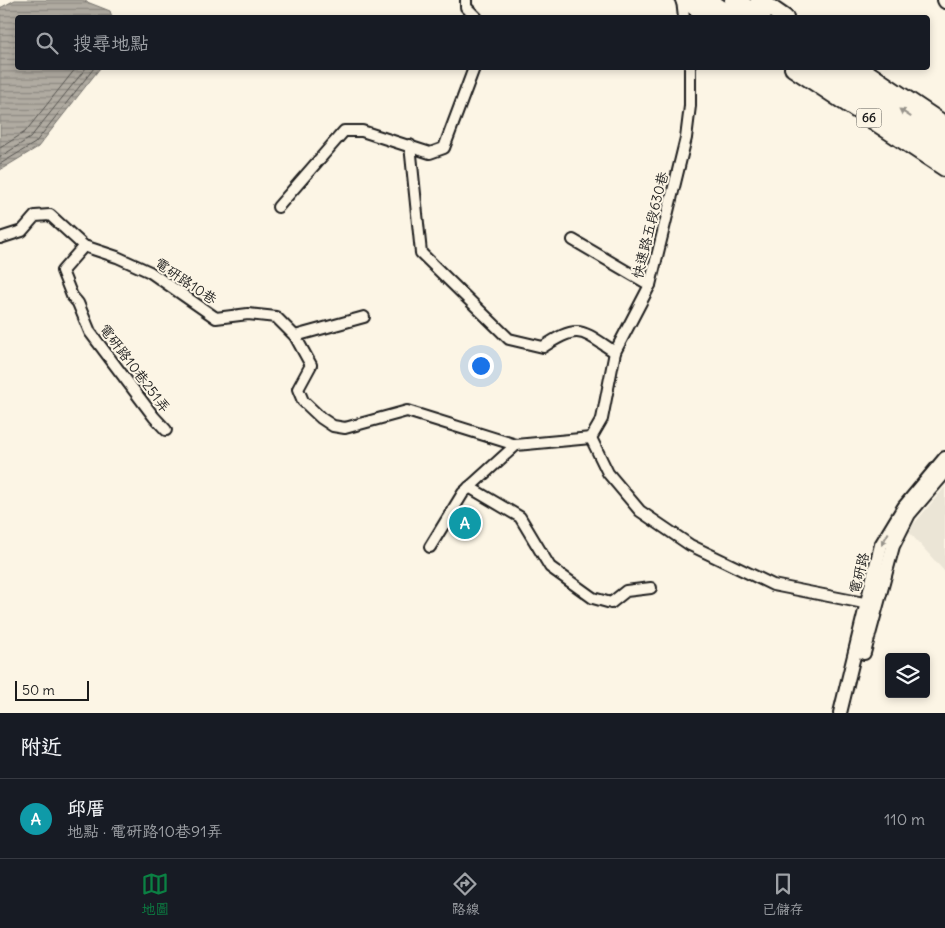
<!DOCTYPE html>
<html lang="zh-TW">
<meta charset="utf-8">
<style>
:root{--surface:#171b24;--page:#20242c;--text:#f1f3f6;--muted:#9ea1a6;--line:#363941;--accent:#0b8043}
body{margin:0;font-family:Delius,"LXGW WenKai TC",sans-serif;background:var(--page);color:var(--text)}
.controls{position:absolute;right:15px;bottom:15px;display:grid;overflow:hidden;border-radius:5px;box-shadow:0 2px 8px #0003}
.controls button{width:45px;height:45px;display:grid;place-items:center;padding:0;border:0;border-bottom:1px solid var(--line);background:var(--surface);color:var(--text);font:25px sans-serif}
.scale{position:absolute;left:15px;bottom:12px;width:74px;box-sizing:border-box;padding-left:5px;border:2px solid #1c1c1c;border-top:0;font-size:14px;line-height:18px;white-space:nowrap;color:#1c1c1c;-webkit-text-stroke:4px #fcf5e5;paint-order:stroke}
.you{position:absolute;left:480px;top:365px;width:18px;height:18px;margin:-12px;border:4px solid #fff;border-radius:50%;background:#1a73e8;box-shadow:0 0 0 8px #1a73e833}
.badge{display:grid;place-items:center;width:32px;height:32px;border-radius:50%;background:var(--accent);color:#fff;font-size:16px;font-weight:700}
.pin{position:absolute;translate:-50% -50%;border:2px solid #fff;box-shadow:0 1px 5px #0006}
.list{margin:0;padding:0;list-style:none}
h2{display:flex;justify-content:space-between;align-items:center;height:65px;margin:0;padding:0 20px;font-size:21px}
h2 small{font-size:16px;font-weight:400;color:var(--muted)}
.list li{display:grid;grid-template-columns:32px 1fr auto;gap:15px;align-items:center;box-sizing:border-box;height:80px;padding:0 20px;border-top:1px solid var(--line)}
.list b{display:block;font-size:19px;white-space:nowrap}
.list p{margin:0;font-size:16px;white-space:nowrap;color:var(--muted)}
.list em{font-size:16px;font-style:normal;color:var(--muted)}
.icon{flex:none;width:28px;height:28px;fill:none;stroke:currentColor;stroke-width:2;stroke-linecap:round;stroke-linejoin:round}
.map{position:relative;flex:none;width:945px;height:713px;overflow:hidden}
.search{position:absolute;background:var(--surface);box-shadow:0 2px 8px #0003;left:15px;right:15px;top:15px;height:55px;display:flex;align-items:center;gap:12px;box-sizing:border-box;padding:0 18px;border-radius:5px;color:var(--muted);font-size:19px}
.sheet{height:145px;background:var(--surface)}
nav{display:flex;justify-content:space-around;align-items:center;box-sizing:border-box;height:70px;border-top:1px solid var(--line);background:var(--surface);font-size:14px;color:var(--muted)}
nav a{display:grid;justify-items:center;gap:2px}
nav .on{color:var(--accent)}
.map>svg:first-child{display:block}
</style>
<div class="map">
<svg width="945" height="713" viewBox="0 0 945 713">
<defs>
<pattern id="water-rules" width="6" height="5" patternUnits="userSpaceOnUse" patternTransform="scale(1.25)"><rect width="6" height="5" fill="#b0aba1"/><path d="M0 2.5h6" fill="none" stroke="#8e8a82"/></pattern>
</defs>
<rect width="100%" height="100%" fill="#fcf5e5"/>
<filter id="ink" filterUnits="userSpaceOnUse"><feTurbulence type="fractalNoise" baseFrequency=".02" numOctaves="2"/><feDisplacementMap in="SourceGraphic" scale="10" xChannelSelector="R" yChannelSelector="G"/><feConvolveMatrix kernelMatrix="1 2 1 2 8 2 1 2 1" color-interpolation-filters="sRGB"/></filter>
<g filter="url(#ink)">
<path fill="#ebe5d6" d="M945,487V572L908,531Z"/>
<path fill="url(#water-rules)" stroke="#75726c" d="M15,0H82L110,11L112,17L18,18V68H100L38,147L0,170V8Z"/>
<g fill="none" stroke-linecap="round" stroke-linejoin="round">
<g stroke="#575551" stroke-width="1">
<path d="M0,148L25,132L76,68"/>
<path d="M0,157L30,138L86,68"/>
<path d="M0,164L35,143L94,68"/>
</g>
<defs>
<g id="minor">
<path d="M466,0V7L477,18"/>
<path d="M682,0L684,18"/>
<path d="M410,145L421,253L509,339L543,347C579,323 581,330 615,352"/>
<path d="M278,207L344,131H362L430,153L444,148L474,68"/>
<path d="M0,238L22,231L35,216L50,215L84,246L117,257L150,272L216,318L248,314L276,317L295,336L311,365L298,389L303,401L321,418L333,426L345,428L407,411L516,445L591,438"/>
<path d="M573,240L650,285"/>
<path d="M84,246L62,271L72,296L78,303L90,332L154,417L166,430"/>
<path d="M295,336L364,317"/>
<path d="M591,438L602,419L615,352L650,285L686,138L690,106V68"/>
<path d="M591,438L608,473L640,511L690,545L773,585L874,605"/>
<path d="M469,487L520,517L550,567L593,598L611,603L626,591L651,588"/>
<path d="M430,547L463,493L516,445"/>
</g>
<g id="tertiary">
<path d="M944,0L945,2"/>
<path d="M864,653L893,546L909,514L945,472"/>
<path d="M840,713L881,545L904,507L945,458"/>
</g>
<g id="primary">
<path d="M684,0L712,18"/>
<path d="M759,0L785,18"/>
<path d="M793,68L945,168"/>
<path d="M860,68L945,125"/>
</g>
<g id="trunk">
<path d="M706,0L734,18"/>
<path d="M734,0L761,18"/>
<path d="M813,68L945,158"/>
<path d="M837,68L945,140"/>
</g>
</defs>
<use href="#minor" stroke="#1c1c1c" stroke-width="14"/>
<use href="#tertiary" stroke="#1c1c1c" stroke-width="16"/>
<use href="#primary" stroke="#1c1c1c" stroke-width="20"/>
<use href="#trunk" stroke="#1c1c1c" stroke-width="21"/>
<use href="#minor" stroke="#fcf5e5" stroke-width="10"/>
<use href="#tertiary" stroke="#fcf5e5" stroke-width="12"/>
<use href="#primary" stroke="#fcf5e5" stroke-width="16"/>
<use href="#trunk" stroke="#fcf5e5" stroke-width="18"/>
</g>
<defs><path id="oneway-solid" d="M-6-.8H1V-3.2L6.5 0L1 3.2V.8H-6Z" transform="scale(1.25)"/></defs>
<g fill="#97938b">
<use href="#oneway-solid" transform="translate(905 113) rotate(-146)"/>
<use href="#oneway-solid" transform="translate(885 539) rotate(119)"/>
</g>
</g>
<g text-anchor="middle" stroke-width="4" stroke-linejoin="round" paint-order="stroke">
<rect fill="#fcf5e5" stroke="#5f5d58" stroke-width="1" x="856.5" y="108.5" width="25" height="19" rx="4"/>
<g font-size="12" font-weight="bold" fill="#1c1c1c">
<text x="869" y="122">66</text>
</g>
<g font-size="14" fill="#1c1c1c" stroke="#fcf5e5">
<text transform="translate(650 225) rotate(-76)" y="5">快速路五段630巷</text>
<text transform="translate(186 281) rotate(34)" y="5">電研路10巷</text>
<text transform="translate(135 368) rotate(53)" y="5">電研路10巷251弄</text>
<text transform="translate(859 573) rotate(-76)" y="5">電研路</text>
</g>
</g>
</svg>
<div class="controls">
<button><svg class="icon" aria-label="layers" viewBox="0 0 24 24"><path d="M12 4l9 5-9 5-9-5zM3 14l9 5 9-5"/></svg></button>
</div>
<div class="scale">50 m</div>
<div class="you"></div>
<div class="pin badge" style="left:465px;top:523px;background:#0f9aa8">A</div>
<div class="search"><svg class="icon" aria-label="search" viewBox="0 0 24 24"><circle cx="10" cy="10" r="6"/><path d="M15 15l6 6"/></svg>搜尋地點</div>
</div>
<section class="sheet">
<h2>附近<small></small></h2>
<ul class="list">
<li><span class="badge" style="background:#0f9aa8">A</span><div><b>邱厝</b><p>地點 · 電研路10巷91弄</p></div><em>110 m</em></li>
</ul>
</section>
<nav>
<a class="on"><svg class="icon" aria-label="map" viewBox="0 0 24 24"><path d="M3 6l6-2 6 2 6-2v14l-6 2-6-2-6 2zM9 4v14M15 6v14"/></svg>地圖</a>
<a><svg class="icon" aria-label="directions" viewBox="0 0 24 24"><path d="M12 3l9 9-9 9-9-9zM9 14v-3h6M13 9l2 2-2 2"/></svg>路線</a>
<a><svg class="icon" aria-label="saved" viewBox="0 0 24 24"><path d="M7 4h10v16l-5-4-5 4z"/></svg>已儲存</a>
</nav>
